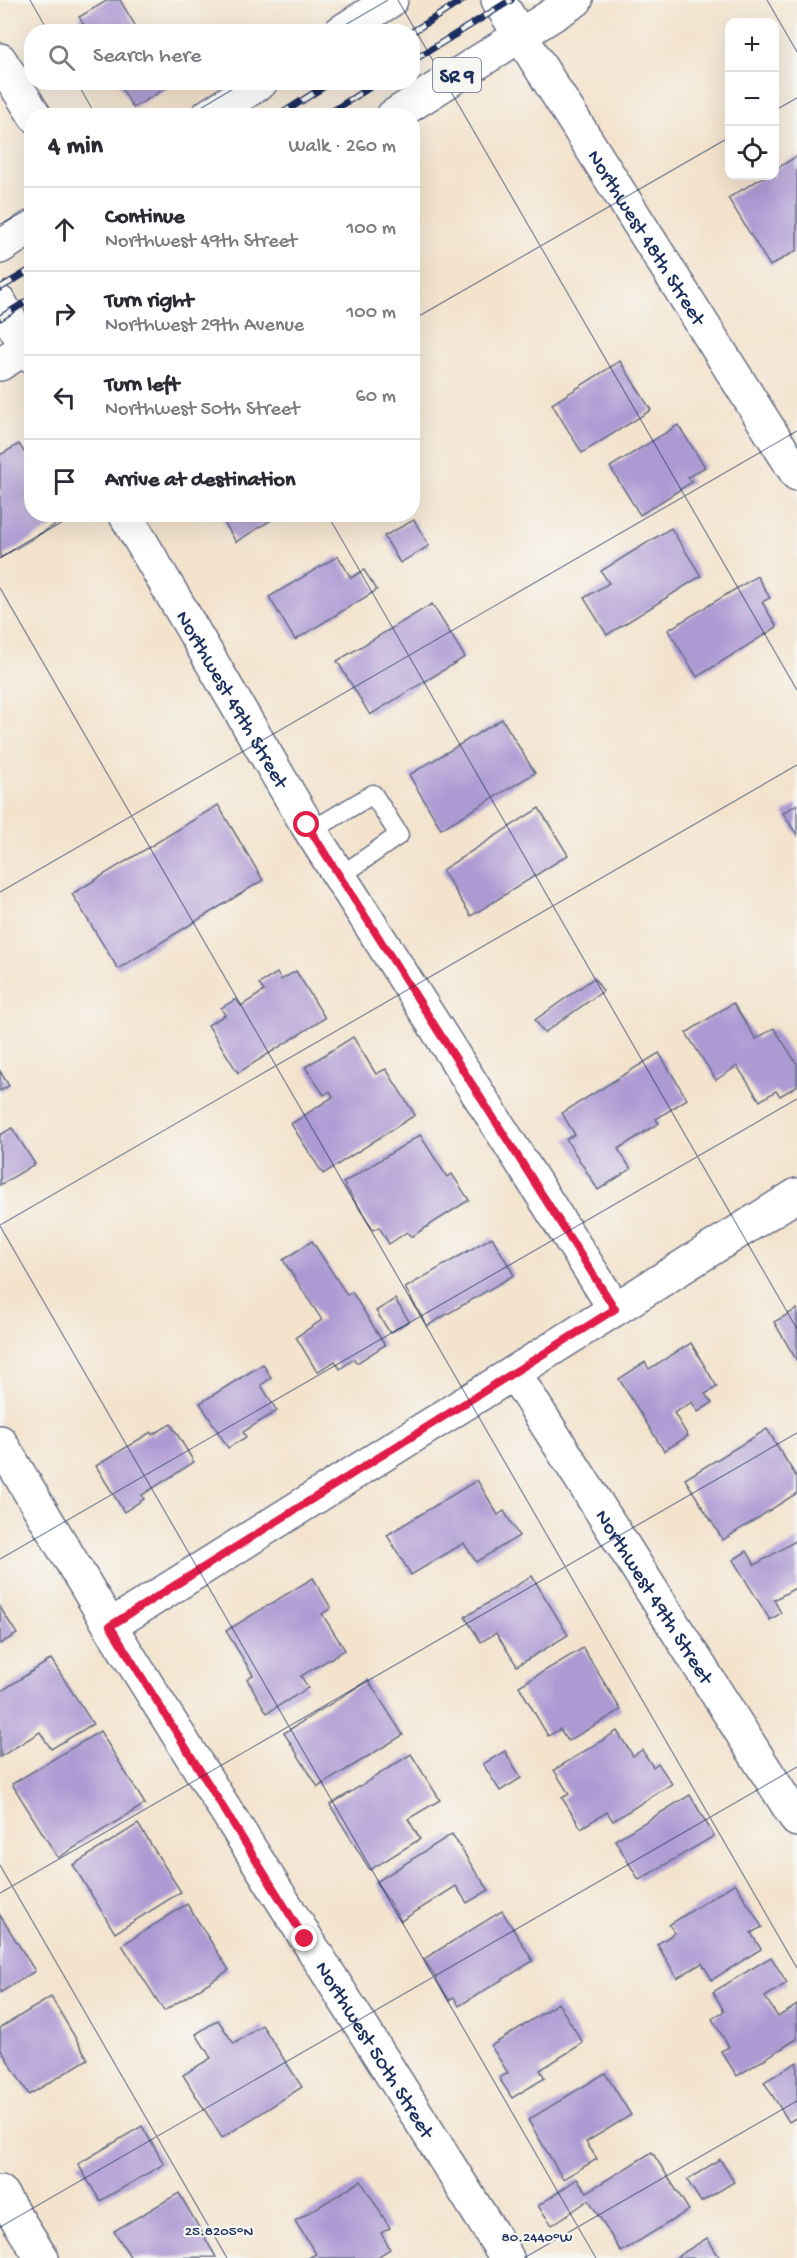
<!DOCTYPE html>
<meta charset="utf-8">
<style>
:root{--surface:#fff;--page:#f2f2f3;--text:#2b2b33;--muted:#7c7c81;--line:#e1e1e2}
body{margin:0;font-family:"Gochi Hand",sans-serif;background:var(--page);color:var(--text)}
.controls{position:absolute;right:18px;top:18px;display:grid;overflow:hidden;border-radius:12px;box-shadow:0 6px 24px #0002}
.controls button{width:54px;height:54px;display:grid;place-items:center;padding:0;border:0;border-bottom:2px solid var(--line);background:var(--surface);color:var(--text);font:30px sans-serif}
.stop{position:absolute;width:18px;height:18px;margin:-14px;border:4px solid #e11d48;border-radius:50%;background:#fff}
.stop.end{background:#e11d48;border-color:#fff;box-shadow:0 2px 6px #0008}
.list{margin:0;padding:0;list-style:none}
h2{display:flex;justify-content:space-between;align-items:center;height:78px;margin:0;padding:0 24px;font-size:26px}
h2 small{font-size:20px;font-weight:400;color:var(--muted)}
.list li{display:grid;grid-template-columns:39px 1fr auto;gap:18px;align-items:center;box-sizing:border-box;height:84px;padding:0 24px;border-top:2px solid var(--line)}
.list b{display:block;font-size:22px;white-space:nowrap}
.list p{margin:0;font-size:20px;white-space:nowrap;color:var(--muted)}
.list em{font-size:20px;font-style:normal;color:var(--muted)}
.icon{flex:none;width:33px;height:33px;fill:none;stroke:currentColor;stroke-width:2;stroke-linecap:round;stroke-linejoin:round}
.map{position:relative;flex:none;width:797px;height:2258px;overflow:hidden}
.search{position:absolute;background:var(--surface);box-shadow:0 6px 24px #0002;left:24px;top:24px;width:396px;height:66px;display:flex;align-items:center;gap:15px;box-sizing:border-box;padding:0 21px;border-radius:24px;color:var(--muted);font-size:22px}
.panel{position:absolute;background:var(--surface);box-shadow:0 6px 24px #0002;left:24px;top:108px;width:396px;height:414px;border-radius:24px}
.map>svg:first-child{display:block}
</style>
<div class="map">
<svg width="797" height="2258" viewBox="0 0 797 2258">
<rect width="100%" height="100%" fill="#f6f6f2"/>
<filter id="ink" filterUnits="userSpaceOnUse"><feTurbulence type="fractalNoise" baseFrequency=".0167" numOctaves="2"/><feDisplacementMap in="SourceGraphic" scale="12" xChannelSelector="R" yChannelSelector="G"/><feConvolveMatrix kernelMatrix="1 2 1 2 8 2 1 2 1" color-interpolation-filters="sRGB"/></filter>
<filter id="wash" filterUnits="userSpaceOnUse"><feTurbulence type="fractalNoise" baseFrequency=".008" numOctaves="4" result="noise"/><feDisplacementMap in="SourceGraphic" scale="24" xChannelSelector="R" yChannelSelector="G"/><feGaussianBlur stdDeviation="1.35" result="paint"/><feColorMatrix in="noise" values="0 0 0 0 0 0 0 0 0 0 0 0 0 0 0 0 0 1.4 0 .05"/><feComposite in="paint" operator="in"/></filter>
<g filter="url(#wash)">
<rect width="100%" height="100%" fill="#f3e3cd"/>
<g id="blocks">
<g fill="#ad9ad3">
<path d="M108,0H120L139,32H88L79,17Z"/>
<path d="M118,82H169L170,86L133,108Z"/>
<path d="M797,156V250L770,266L728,198L765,176H774V170Z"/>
<path d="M620,361L651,410L582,453L552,404Z"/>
<path d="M678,425L705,467L688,477L692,482L640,515L610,467Z"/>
<path d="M19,444L32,464V514H62L65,519L0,558V455Z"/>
<path d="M219,514H281L236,542Z"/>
<path d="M414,520L429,546L400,563L384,536Z"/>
<path d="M671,528L701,576L607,635L584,598L609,583L601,571Z"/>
<path d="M338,556L351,578L364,570L377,590L295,640L269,597Z"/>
<path d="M757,576L770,598L762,602L777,627L697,677L668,630Z"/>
<path d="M432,604L465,657L370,715L337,661Z"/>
<path d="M502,719L535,773L441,829L409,775Z"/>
<path d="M797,804V835L783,813Z"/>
<path d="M218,805L263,880L118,969L72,894Z"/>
<path d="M539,808L568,855L471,916L442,870Z"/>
<path d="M296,971L325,1018L238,1073L208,1025L225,1015L221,1008L236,999L241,1006L264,991L259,984L277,973L281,980Z"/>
<path d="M594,978L603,991L544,1033L535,1020Z"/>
<path d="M733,1003L756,1039L774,1028L797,1064V1086L780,1096L776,1091L760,1101L737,1066L716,1080L686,1033Z"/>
<path d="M353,1037L376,1074L386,1069L415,1115L323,1174L291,1124L333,1097L330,1091L324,1095L305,1067Z"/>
<path d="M659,1053L687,1099L656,1119L659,1123L618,1149L631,1169L598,1190L566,1139L575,1135L562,1113Z"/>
<path d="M0,1071L9,1086L0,1091Z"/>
<path d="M12,1128L35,1164L0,1185V1135Z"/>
<path d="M420,1135L447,1177L452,1174L469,1200L411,1237L407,1232L389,1244L379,1227L373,1230L343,1183Z"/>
<path d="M492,1237L514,1275L427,1326L405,1288Z"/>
<path d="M312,1241L347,1295L352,1292L385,1345L357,1363L354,1359L340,1369L335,1361L317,1372L296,1337L322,1320L283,1260Z"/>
<path d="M395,1299L409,1321L390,1333L376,1311Z"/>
<path d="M797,1309V1361L774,1322Z"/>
<path d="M691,1343L717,1387L705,1394L712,1403L698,1412L692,1402L674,1413L688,1436L664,1451L619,1379L645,1362L649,1369Z"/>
<path d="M263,1364L271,1378L261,1385L277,1411L243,1432L246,1437L228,1448L200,1403Z"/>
<path d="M171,1424L194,1462L142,1495L144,1499L124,1512L96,1466L151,1432L152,1435Z"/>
<path d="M767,1429L797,1478V1493L723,1540L685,1479Z"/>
<path d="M477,1480L498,1515L504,1511L519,1536L476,1562L464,1543L411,1575L387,1535Z"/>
<path d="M797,1540V1587L774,1600L781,1613L770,1620L733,1560L747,1551L755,1565Z"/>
<path d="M532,1576L568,1635L517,1666L496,1633L481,1642L465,1617Z"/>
<path d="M313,1578L331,1608L322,1614L345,1650L301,1676L308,1688L267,1713L247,1679L253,1675L226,1631Z"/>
<path d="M0,1607L17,1634L0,1644Z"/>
<path d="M583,1648L621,1710L568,1741L560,1729L548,1736L519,1686Z"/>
<path d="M51,1659L93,1724L51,1749L40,1732L0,1757V1692Z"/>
<path d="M368,1680L403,1735L318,1787L284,1733Z"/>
<path d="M100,1731L145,1804L58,1858L12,1784Z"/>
<path d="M617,1731L633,1756L642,1750L653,1767L658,1763L672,1784L613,1821L607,1812L581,1828L562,1798L569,1794L554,1770Z"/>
<path d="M505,1751L521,1778L500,1791L483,1764Z"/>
<path d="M411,1754L440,1800L408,1819L420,1839L370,1870L330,1805Z"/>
<path d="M690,1795L714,1836L639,1880L615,1840Z"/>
<path d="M138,1824L181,1892L115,1933L73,1865Z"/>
<path d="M452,1834L475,1871L489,1890L467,1903L456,1886L401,1921L376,1882Z"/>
<path d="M735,1883L762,1927L751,1933L761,1949L712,1980L702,1963L677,1978L657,1944L675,1933L669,1925Z"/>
<path d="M187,1904L229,1970L164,2011L122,1945Z"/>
<path d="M502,1911L533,1961L459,2006L454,1997L449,2000L424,1959Z"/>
<path d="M0,1915L35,1971L0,1993Z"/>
<path d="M771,1957L787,1983L765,1997L778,2017L797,2005V2039L737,2076L721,2051L729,2047L712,2019L724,2011L713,1992Z"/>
<path d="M51,1997L88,2059L29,2095L0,2048V2028Z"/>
<path d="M558,2003L583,2043L540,2070L545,2078L512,2098L499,2078L508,2073L491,2046Z"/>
<path d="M218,2020L234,2044L262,2025L302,2087L222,2138L183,2075L211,2058L196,2034Z"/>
<path d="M797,2062V2117L789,2122L764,2082Z"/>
<path d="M605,2073L631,2115L586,2142L597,2159L563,2179L528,2120Z"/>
<path d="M142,2126L164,2164L100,2201L78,2164Z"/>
<path d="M652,2152L689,2210L621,2252L589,2200L552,2225L538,2206L577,2179L587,2192Z"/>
<path d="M720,2159L734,2182L701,2202L687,2180Z"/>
<path d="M361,2181L390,2228L381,2233L390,2249L376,2258H308L316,2254L295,2221Z"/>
<path d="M179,2193L216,2257L131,2258L114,2231Z"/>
<path d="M707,2238L720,2258H675Z"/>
</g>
</g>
</g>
<g filter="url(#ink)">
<use href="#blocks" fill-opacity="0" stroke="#676e85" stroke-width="1.5"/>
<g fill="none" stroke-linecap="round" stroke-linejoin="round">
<defs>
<path id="lane" d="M311,831L373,794L399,835L339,877"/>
<g id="street">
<path id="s1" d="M498,0L797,474"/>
<path d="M0,60L35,116"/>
<path d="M0,303L32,356"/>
<path id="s2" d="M125,514L307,825L615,1309"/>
<path id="s3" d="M514,1373L797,1820"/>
<path id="s4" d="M0,1442L110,1626L507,2258"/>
<path d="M110,1626L797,1195"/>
<path d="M0,2192L42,2258"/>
</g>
<g id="primary">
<path d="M341,32L391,0"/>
<path d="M208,116L261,82"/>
<path d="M393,116L576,0"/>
<path d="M0,247L32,227"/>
<path d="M0,364L32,344"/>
</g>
</defs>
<use href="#lane" stroke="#676e85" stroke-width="21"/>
<use href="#street" stroke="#676e85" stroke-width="36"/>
<use href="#primary" stroke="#676e85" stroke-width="36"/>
<use href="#lane" stroke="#fff" stroke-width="18"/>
<use href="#street" stroke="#fff" stroke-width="33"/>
<use href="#primary" stroke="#fff" stroke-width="33"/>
<defs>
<g id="rail">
<path d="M412,32L463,0"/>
<path d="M412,61L511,0"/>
<path d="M278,116L331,82"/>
<path d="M325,116L378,82"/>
<path d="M0,288L32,269"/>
<path d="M0,318L32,298"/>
</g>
</defs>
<use href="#rail" stroke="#1b2f5e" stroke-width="7"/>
<use href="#rail" stroke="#f6f6f2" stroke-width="4.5" stroke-dasharray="14" stroke-linecap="butt"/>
</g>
</g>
<g fill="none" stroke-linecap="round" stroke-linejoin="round" filter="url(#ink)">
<path stroke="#e11d48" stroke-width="8" d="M305,1939L110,1626L615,1309L307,825"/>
</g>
<path fill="none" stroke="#1b2f5e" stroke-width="1.5" stroke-opacity="0.45" d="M30,0L48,32M398,0L797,690M767,0L797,52M333,32L388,0M77,82L96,116M774,111L797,98M188,116L245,82M0,224L32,206M412,320L730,137M327,514L797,1329M0,558L75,514M0,588L797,1968M0,892L797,431M0,1225L797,765M0,1226L596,2258M0,1559L797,1099M0,1865L227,2258M0,1893L797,1433M0,2227L797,1767M524,2258L797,2101"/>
<g text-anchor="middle" stroke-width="4.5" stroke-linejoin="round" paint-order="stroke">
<rect fill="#f6f6f2" stroke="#5d6b8a" stroke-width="1.5" x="433" y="58" width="48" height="34" rx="4.5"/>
<g font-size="20" font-weight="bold" fill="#1b2f5e">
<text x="457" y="82">SR 9</text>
</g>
<g font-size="21" fill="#1b2f5e" stroke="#f6f6f2">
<text dy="7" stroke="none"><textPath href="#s1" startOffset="280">Northwest 48th Street</textPath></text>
<text dy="7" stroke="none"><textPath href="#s2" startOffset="214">Northwest 49th Street</textPath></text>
<text dy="7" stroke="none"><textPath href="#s3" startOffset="264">Northwest 49th Street</textPath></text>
<text dy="7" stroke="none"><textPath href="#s4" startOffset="714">Northwest 50th Street</textPath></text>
</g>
</g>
<g font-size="15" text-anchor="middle" fill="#1b2f5e" stroke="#f6f6f2" stroke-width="4.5" stroke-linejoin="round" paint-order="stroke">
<text x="219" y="2235">25.8205°N</text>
<text x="537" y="2241">80.2440°W</text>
</g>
</svg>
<div class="controls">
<button>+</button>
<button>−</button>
<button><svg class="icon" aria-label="locate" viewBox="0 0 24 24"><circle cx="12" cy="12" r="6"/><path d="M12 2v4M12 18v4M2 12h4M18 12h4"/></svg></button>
</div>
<div class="stop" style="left:307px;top:825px"></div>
<div class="stop end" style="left:305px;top:1939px"></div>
<div class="search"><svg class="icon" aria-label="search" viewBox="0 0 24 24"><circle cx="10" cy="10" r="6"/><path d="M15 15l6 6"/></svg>Search here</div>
<section class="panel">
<h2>4 min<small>Walk · 260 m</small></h2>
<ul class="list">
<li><svg class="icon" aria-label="ahead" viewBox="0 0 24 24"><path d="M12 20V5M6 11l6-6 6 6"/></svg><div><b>Continue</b><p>Northwest 49th Street</p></div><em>100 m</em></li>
<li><svg class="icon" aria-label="right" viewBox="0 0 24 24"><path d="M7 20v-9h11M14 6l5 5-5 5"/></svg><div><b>Turn right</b><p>Northwest 29th Avenue</p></div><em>100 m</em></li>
<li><svg class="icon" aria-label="left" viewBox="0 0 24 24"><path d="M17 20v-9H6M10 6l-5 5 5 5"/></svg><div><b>Turn left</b><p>Northwest 50th Street</p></div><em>60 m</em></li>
<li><svg class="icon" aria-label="arrive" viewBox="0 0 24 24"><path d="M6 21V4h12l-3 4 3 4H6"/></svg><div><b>Arrive at destination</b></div></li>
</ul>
</section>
</div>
